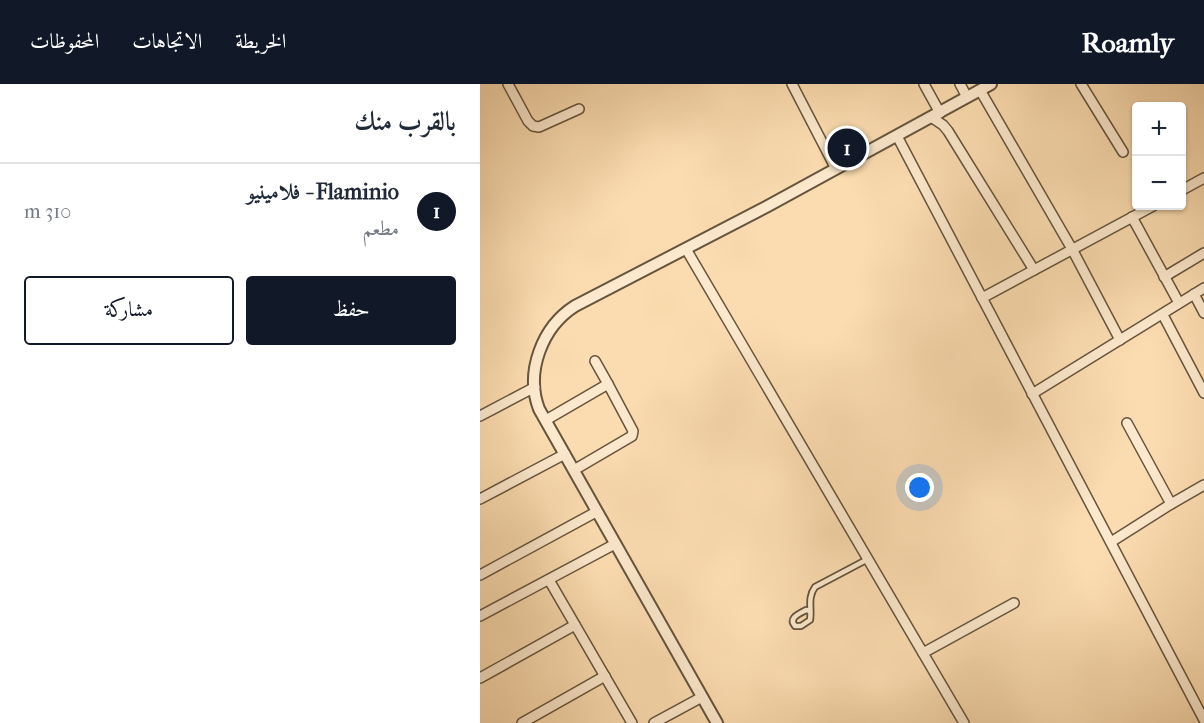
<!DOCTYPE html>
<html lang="ar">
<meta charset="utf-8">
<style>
:root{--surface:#fff;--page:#f2f2f3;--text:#1f2937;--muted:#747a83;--line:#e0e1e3;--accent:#111827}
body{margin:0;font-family:"IM FELL French Canon",Amiri,serif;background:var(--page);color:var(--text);direction:rtl}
.controls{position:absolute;right:18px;top:18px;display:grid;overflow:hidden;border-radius:6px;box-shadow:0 2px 4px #0004}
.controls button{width:54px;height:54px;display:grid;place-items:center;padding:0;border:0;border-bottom:2px solid var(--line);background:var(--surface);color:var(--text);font:30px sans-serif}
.you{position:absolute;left:440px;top:404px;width:21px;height:21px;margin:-15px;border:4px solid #fff;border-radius:50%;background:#1a73e8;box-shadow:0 0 0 9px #1a73e833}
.badge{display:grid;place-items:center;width:39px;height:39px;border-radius:50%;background:var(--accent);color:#fff;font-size:20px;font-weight:700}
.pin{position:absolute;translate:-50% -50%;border:3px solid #fff;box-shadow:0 2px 6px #0006}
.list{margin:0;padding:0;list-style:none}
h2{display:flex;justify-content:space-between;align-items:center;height:78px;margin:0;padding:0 24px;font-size:26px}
h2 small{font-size:20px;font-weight:400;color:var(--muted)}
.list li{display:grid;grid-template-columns:39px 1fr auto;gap:18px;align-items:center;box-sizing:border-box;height:96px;padding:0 24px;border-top:2px solid var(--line)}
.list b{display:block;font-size:22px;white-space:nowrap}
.list p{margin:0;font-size:20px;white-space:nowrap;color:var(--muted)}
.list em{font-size:20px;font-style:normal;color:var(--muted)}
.actions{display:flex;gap:12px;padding:18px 24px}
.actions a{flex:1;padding:14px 0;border:2px solid var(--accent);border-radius:6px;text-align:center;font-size:21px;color:var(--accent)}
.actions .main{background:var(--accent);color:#fff}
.map{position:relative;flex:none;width:724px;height:639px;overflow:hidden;direction:ltr}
header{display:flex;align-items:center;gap:36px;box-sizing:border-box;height:84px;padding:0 30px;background:var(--accent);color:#fff}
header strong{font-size:28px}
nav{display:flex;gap:33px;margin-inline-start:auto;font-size:21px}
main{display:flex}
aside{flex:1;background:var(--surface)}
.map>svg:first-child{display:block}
</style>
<header>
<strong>Roamly</strong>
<nav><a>الخريطة</a><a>الاتجاهات</a><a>المحفوظات</a></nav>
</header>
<main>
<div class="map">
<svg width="724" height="639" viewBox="0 0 724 639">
<rect width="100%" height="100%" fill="#fbdcb0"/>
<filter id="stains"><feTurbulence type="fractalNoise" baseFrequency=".00333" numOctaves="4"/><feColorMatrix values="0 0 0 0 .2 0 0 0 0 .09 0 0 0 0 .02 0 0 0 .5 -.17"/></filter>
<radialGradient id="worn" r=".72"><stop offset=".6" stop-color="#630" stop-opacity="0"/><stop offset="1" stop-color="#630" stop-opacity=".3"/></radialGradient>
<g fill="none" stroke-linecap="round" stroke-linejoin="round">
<defs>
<path id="service" d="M330,527L326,526C319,530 308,534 315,542H321L330,536C332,525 327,514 335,503L388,475"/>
<g id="minor">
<path d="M28,0L48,37L53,42L59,43L99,25"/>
<path d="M312,0L356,85"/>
<path d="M444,0L460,29"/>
<path d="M480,0L487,13"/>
<path d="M601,0L643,68"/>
<path d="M500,6L592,165L640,256"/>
<path d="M451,33L463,41L468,47L554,186"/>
<path d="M417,52L724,636"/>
<path d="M702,106L724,94"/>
<path d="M652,133L699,219"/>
<path d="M206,165L484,639"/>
<path d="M684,193L724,169"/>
<path d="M714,210L724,229"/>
<path d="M502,214L673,122"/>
<path d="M683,231L724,309"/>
<path d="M115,277L128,300"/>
<path d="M552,310L724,204"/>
<path d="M0,332L55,303"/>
<path d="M66,336L128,300L153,347L152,352L94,386"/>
<path d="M647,339L691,420"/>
<path d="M0,415L85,370"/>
<path d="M631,458L691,420L724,401"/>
<path d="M0,491L116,428"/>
<path d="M69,496L152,639"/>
<path d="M0,532L135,460"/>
<path d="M443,569L534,519"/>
<path d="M0,594L95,541"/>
<path d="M42,639L125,592"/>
<path d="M174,639L222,613"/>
</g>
<path id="tertiary" d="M237,639L59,325C45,288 62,243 95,222L286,123L511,0"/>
</defs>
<use href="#service" stroke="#65543c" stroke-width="8"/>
<use href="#minor" stroke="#65543c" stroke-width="12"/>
<use href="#tertiary" stroke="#65543c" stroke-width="14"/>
<use href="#service" stroke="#fce8cc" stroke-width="4.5"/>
<use href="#minor" stroke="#fce8cc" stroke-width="9"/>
<use href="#tertiary" stroke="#fce8cc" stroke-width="10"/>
</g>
<rect width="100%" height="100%" filter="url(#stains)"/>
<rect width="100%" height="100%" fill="url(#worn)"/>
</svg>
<div class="controls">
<button>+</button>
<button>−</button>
</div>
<div class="you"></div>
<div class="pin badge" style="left:367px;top:64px">1</div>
</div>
<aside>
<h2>بالقرب منك<small></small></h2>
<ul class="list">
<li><span class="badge">1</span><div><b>Flaminio - فلامينيو</b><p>مطعم</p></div><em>310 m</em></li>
</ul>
<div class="actions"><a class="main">حفظ</a><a>مشاركة</a></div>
</aside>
</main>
